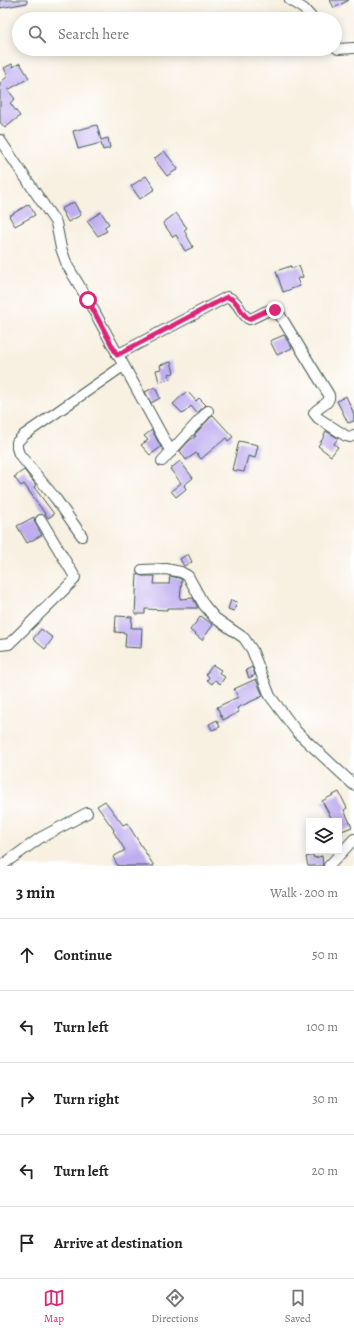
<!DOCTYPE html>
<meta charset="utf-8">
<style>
:root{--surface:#fff;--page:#f2f2f2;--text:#222;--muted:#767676;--line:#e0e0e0;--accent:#db2777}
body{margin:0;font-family:Alegreya,serif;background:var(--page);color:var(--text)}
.controls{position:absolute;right:12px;bottom:12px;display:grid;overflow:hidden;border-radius:0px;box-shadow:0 2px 10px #0003}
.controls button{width:36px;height:36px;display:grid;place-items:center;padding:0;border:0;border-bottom:1px solid var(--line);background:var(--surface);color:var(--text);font:20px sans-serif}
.stop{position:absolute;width:12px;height:12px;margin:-9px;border:3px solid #db2777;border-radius:50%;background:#fff}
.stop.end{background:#db2777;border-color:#fff;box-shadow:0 1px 4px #0008}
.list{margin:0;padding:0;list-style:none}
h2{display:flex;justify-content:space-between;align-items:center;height:52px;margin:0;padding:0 16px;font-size:17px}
h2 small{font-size:13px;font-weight:400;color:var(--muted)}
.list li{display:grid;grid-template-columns:26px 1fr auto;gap:12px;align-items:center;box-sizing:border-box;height:72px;padding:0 16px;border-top:1px solid var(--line)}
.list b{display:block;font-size:15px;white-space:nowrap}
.list em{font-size:13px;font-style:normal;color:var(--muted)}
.icon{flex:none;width:22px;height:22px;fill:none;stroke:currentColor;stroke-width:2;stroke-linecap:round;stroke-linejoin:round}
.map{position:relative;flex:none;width:354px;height:866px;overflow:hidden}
.search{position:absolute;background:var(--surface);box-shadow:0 2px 10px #0003;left:12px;right:12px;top:12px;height:44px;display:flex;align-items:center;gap:10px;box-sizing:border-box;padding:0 14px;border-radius:22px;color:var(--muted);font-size:15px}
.sheet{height:412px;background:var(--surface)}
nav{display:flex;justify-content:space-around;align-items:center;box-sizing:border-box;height:56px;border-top:1px solid var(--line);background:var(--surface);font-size:11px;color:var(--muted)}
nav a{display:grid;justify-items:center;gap:2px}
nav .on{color:var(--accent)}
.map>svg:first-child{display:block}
</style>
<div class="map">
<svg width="354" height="866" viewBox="0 0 354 866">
<rect width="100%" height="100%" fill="#fff"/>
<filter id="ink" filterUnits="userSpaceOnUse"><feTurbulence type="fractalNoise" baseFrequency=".025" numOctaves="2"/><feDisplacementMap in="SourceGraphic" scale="8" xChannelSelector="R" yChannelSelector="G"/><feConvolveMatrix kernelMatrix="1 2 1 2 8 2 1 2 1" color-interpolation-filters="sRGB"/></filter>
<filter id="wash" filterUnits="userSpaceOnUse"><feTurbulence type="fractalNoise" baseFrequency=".012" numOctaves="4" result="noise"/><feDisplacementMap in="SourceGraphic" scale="16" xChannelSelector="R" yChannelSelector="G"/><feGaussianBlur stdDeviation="0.9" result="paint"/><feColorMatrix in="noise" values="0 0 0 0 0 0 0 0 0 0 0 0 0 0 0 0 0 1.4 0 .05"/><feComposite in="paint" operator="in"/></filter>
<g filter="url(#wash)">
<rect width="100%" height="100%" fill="#f8f0e1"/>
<g id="blocks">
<g fill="#bfadef">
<path d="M0,0H27V3L0,8Z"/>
<path d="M330,0H349L334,8Z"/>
<path d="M20,63L29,78L8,90L15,99L10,103L20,116L5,128L0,122V83L8,76L4,68L12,64L13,67Z"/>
<path d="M97,125L101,140L108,138L110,148L103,150L101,143L78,149L73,131Z"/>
<path d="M164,151L178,169L167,176L154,159Z"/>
<path d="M146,176L155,189L140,199L131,186Z"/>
<path d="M74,202L81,215L68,222L61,209Z"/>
<path d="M29,204L35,215L15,226L9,216Z"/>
<path d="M101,212L109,224L104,227L107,231L98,236L87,221Z"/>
<path d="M176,213L187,228L184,230L193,247L185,251L176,235L173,237L163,223Z"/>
<path d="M291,266V268L299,266L303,277L297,279L300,286L283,292L276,271Z"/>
<path d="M284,335L292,348L277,355L270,341Z"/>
<path d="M171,362L174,373L168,374L170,379L159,382L156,370L161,369L160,365Z"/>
<path d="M155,387L160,398L151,403L145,392Z"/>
<path d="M187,391L196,401L199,398L206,405L197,413L191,406L183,414L173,404Z"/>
<path d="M346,396L354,414V421L348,423L337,401Z"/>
<path d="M213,415L233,437L228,441L226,438L201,459L196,453L186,460L180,451L189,441L196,436L194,435Z"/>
<path d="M152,430L161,447L150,455L141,445L148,440L144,436Z"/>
<path d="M326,431L338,438L334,444L338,447L331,456L318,446L325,435H324Z"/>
<path d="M239,441L258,445L255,458L248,456L244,472L232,470Z"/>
<path d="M180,461L193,478L184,485L186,489L176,497L171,491L181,483L170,469Z"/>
<path d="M24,470L36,485L34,487L54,514L48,518L24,484L21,486L14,477Z"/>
<path d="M34,517L35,523L42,535L27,543L17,526Z"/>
<path d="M188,554L192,562L184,566L180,559Z"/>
<path d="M137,574L142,576H155L154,584H169L170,576L179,578L182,580L180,599L193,598L198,608H167V610L145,609V614H135Z"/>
<path d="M231,600L237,602L234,611L228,609Z"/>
<path d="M116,616L132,617L131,628H142L141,648L125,647L126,633L115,632Z"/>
<path d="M201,616L213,625L202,640L190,630Z"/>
<path d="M41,629L53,638L45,649L33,639Z"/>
<path d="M213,665L221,670L219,673L225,677L220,684L215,680L212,684L207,680L209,677L206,674Z"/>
<path d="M252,667L255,675L249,678L246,670Z"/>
<path d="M256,679L263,696L237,708L239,712L223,720L217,707L238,697L234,689Z"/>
<path d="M217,720L220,727L212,730L209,724Z"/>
<path d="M339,792L347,808L344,810L352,827L339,832V821H333L322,801Z"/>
<path d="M105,801L123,825L127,823L154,866H118L113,857L125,850L113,831L114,830L97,806Z"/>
<path d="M313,855L314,858L322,856L323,866H308L306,857Z"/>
</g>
</g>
</g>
<g filter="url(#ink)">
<use href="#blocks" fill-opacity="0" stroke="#40584e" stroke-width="1"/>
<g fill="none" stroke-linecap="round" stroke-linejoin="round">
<defs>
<g id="street">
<path d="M290,0L304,9L313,19"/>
<path d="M335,46L338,49L354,48"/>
<path d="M0,140L56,223L61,248L67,265L88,300L171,452"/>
<path d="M117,355L227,297C239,300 240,314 249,319C259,317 268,306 278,312L329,395C331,404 319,406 314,413L318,418L346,436L350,437L354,435"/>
<path d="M162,461L208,411"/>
<path d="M82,536L56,499L19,454L17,448V442L24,435L123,366"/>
<path d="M142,570L166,569L181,572L188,576L204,605L215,618L244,638L252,650L270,696L297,732L354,785"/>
<path d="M0,645L9,644L74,580L75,577L72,572L41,520"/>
<path d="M1,866L40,838L87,813"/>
<path d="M329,866L354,839"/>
</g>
</defs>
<use href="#street" stroke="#40584e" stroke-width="12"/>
<use href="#street" stroke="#fff" stroke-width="10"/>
</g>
</g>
<g fill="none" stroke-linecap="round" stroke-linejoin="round" filter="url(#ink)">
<path stroke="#db2777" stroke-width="5" d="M88,300L117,355L227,297C239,300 240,314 249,319L268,310H275"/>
</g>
</svg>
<div class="controls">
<button><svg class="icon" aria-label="layers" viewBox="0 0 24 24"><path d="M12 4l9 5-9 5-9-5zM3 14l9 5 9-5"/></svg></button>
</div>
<div class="stop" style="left:88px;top:300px"></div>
<div class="stop end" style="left:275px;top:310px"></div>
<div class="search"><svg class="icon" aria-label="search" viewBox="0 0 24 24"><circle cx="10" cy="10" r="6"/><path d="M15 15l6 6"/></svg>Search here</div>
</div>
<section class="sheet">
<h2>3 min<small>Walk · 200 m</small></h2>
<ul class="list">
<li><svg class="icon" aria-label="ahead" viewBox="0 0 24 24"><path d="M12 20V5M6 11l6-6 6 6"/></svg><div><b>Continue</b></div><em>50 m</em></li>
<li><svg class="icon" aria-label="left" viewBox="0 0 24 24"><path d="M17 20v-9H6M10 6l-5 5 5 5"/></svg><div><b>Turn left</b></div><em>100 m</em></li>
<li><svg class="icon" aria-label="right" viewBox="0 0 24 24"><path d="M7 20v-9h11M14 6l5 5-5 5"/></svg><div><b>Turn right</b></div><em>30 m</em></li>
<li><svg class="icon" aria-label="left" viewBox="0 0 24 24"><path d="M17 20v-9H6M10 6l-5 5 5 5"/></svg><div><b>Turn left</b></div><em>20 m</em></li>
<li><svg class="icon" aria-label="arrive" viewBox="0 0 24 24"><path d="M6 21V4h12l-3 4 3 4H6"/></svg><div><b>Arrive at destination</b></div></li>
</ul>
</section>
<nav>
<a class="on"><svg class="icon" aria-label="map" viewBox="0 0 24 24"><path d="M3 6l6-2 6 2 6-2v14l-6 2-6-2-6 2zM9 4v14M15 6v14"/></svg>Map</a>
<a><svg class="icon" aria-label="directions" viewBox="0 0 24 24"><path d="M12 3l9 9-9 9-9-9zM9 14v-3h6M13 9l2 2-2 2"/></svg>Directions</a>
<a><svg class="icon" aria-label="saved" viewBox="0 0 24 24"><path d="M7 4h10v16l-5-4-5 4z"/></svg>Saved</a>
</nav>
